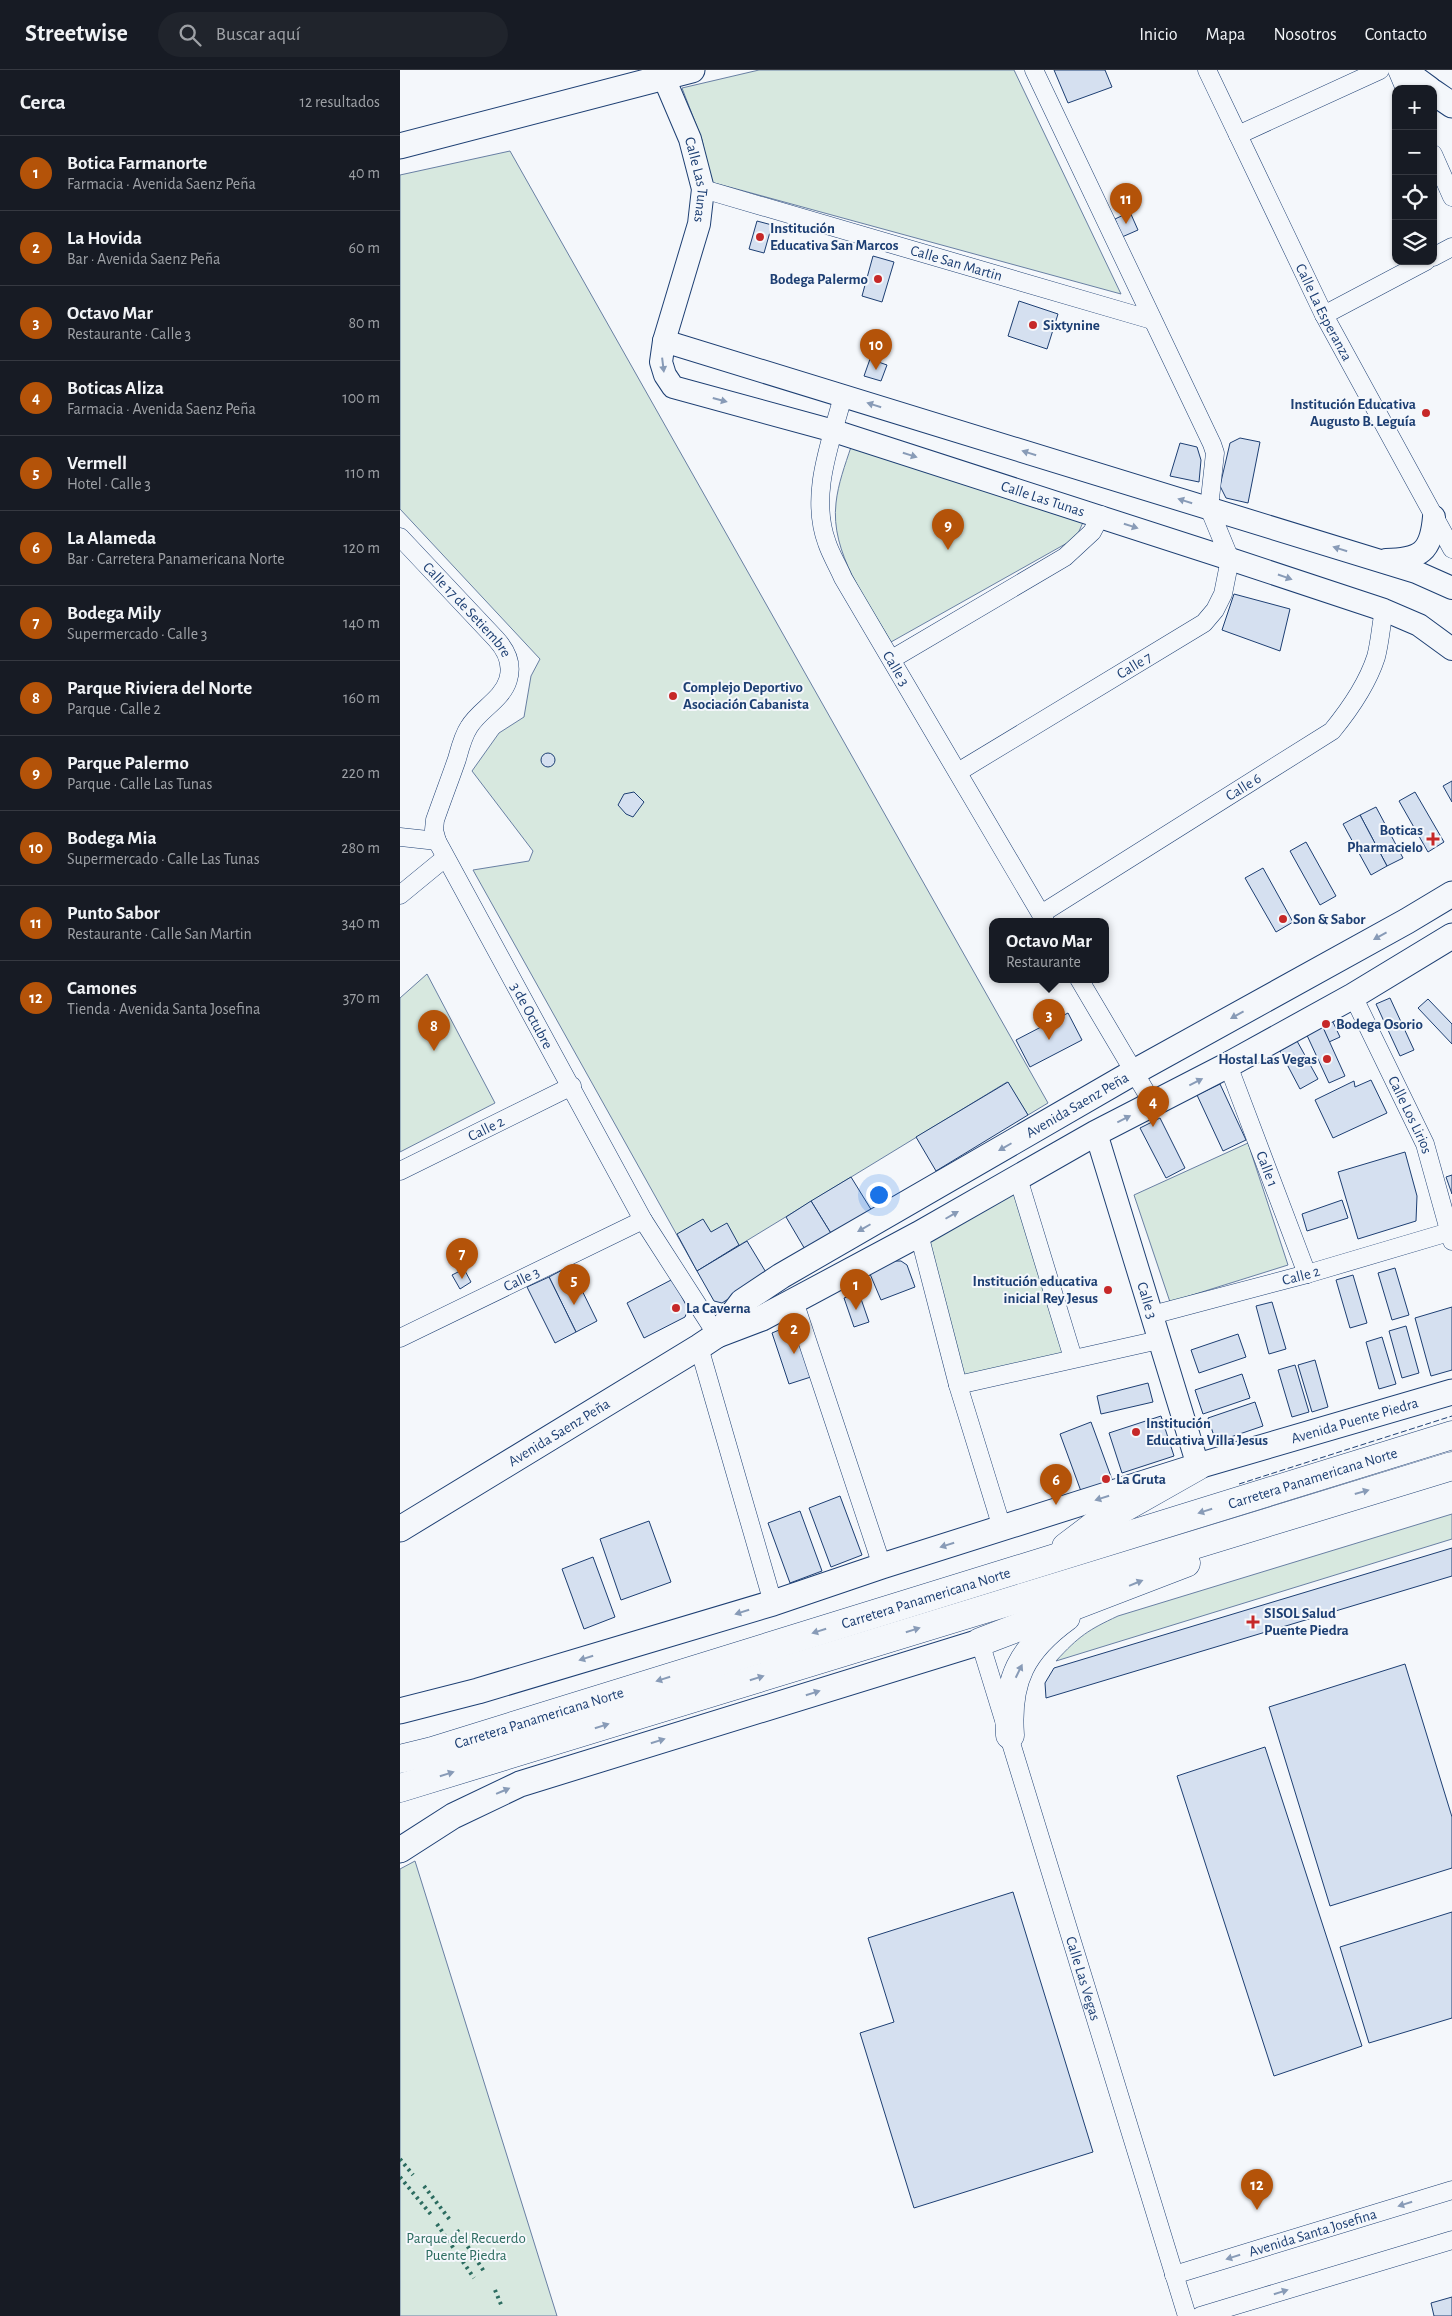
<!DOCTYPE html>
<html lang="es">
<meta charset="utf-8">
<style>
:root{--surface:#171b24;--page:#20242c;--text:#f1f3f6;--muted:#9ea1a6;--line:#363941;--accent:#b45309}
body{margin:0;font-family:"Alegreya Sans",sans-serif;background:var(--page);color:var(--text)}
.controls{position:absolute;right:15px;top:15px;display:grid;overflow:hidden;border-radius:10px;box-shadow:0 1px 4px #0004}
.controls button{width:45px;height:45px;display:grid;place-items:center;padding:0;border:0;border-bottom:1px solid var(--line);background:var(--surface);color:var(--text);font:25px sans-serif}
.you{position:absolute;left:478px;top:1124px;width:18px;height:18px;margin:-12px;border:4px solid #fff;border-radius:50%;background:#1a73e8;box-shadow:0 0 0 8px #1a73e833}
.badge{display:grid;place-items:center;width:32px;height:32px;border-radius:50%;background:var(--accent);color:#fff;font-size:16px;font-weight:700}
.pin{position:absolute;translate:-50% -41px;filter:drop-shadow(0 1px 2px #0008)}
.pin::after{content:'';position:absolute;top:26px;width:18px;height:15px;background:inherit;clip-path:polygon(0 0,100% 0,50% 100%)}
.popup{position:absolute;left:589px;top:848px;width:120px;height:65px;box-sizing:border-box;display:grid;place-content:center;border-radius:10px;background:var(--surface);filter:drop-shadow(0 1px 4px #0005);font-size:16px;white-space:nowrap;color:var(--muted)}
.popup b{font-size:19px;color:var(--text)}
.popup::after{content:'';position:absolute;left:50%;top:100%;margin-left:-10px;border:10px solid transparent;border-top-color:var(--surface)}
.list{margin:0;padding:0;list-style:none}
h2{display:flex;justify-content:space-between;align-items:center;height:65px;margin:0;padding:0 20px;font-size:21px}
h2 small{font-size:16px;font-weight:400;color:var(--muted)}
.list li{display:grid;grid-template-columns:32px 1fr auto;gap:15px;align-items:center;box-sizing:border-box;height:75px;padding:0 20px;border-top:1px solid var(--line)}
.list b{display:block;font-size:19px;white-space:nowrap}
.list p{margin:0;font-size:16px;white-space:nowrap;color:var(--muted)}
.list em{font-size:16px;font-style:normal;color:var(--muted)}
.icon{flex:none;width:28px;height:28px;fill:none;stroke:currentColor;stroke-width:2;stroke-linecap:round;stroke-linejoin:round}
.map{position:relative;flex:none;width:1052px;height:2246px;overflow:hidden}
header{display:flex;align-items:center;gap:30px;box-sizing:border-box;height:70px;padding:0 25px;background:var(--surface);border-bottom:1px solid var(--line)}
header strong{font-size:24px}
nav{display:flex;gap:28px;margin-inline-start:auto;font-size:18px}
.search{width:350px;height:45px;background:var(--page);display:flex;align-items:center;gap:12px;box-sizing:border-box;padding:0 18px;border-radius:28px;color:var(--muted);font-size:19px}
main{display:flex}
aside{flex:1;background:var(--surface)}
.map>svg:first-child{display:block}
</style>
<header>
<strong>Streetwise</strong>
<div class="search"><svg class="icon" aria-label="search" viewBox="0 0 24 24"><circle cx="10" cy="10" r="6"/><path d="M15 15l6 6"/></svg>Buscar aquí</div>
<nav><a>Inicio</a><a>Mapa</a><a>Nosotros</a><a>Contacto</a></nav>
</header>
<main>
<aside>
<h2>Cerca<small>12 resultados</small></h2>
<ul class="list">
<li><span class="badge">1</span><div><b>Botica Farmanorte</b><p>Farmacia · Avenida Saenz Peña</p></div><em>40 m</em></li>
<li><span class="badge">2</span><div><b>La Hovida</b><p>Bar · Avenida Saenz Peña</p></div><em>60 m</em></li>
<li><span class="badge">3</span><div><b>Octavo Mar</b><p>Restaurante · Calle 3</p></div><em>80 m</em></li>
<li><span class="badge">4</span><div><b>Boticas Aliza</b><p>Farmacia · Avenida Saenz Peña</p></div><em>100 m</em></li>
<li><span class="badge">5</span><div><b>Vermell</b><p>Hotel · Calle 3</p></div><em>110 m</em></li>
<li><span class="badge">6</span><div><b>La Alameda</b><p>Bar · Carretera Panamericana Norte</p></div><em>120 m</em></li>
<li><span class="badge">7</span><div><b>Bodega Mily</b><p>Supermercado · Calle 3</p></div><em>140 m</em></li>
<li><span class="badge">8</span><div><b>Parque Riviera del Norte</b><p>Parque · Calle 2</p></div><em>160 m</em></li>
<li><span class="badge">9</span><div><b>Parque Palermo</b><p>Parque · Calle Las Tunas</p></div><em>220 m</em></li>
<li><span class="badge">10</span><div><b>Bodega Mia</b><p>Supermercado · Calle Las Tunas</p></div><em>280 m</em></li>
<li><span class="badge">11</span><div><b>Punto Sabor</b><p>Restaurante · Calle San Martin</p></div><em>340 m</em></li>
<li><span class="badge">12</span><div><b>Camones</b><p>Tienda · Avenida Santa Josefina</p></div><em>370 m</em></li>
</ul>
</aside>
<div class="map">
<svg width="1052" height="2246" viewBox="0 0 1052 2246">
<rect width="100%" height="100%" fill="#f4f7fb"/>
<g fill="#d7e8df" stroke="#687fa3">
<path d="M359,0H614L721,224L311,112L302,70L282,18Z"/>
<path d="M110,81L648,1033L628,1045L607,1012L297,1201L73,800L129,791L133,781L72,701L99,663L124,647L131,606L140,589L0,439V105Z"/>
<path d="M451,377L684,450L676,468L491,572C467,530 430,483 436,433C438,414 445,395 451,377Z"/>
<path d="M27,904L95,1033L0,1082V928Z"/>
<path d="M848,1073L888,1195L770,1232L734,1125Z"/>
<path d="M615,1098L677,1295L566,1322L514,1153Z"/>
<path d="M1052,1444V1469L656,1591C679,1566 688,1560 718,1546Z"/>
<path d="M15,1791L157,2246H0V1799Z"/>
</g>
<g fill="#d5e0f0" stroke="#1d3f73">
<path d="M654,0H705L712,17L668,33Z"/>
<path d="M730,142L738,160L722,167L715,149Z"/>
<path d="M357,151L372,155L364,183L349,179Z"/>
<path d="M473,186L494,192L482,232L462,226Z"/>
<path d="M619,231L658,244L647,279L608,266Z"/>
<path d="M470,289L487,295L481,311L464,306Z"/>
<path d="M840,368L860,372L848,433L826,428L820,416L830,373Z"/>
<path d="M780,373L797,377L801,390L799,412L770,406Z"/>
<path d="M834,524L890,539L880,581L822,560Z"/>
<circle cx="148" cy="690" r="7"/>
<path d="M1052,711V732L1043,716Z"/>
<path d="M234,722L244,732L233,747L226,744L218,735L224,724Z"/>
<path d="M1015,722L1044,772L1028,782L999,731Z"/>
<path d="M976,737L1003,788L987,796L960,745Z"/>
<path d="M960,745L987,796L971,805L943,754Z"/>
<path d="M906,772L936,826L920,835L890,781Z"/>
<path d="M863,798L893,852L876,862L845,808Z"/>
<path d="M990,928L1014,980L1000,986L976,934Z"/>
<path d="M1028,929L1052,954V974L1018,938Z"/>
<path d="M668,943L682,970L630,997L616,970Z"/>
<path d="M931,948L940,967L929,972L921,953Z"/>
<path d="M921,953L945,1006L929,1013L905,961Z"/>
<path d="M897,971L918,1009L900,1019L880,981Z"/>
<path d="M971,1010L987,1043L933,1068L915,1030L954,1011L955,1017Z"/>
<path d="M608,1012L628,1045L536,1101L516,1067Z"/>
<path d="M820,1014L846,1070L823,1081L797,1025Z"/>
<path d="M760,1048L785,1098L766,1108L740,1058Z"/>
<path d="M1005,1082L1017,1126L1016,1151L958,1169L938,1102Z"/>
<path d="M1052,1105V1124L1046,1107Z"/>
<path d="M451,1107L472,1141L432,1165L411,1131Z"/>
<path d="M942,1130L948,1148L907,1161L902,1144Z"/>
<path d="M411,1131L432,1165L406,1181L386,1147Z"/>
<path d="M303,1149L311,1162L327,1153L339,1175L297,1201L277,1164Z"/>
<path d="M347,1171L367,1204L322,1233L314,1231L297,1201Z"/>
<path d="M494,1191H501L507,1195L515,1217L481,1230L470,1204Z"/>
<path d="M170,1196L197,1251L176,1262L149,1207Z"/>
<path d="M995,1198L1009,1245L992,1250L978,1203Z"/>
<path d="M64,1199L71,1212L60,1219L52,1205Z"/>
<path d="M953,1205L967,1253L950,1258L936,1210Z"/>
<path d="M149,1207L176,1262L155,1273L127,1217Z"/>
<path d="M273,1209L288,1239L285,1247L244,1268L227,1233Z"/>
<path d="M459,1223L469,1252L454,1257L444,1228Z"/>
<path d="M872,1232L886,1279L869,1284L856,1236Z"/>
<path d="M1052,1237V1300L1031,1306L1015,1248Z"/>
<path d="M391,1255L401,1258L417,1305L389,1314L372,1263Z"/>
<path d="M1006,1256L1019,1303L1002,1308L989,1261Z"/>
<path d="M838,1264L846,1287L799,1303L791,1280Z"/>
<path d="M982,1267L996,1314L979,1319L966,1272Z"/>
<path d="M915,1290L928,1337L912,1342L898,1295Z"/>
<path d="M895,1295L909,1342L892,1347L878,1300Z"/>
<path d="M842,1304L850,1328L803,1344L795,1320Z"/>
<path d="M748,1313L753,1332L701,1344L697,1326Z"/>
<path d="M855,1332L863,1356L816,1372L808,1348Z"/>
<path d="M761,1346L774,1386L722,1403L709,1363Z"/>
<path d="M691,1352L713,1412L682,1424L660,1364Z"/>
<path d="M440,1426L462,1485L431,1497L409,1438Z"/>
<path d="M400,1441L422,1501L390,1513L368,1453Z"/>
<path d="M249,1451L271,1512L221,1530L200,1469Z"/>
<path d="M1052,1478V1506L646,1628L645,1613L654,1598Z"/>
<path d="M193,1487L215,1547L184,1559L162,1499Z"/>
<path d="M1005,1594L1052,1747V1798L930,1836L869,1637Z"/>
<path d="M865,1677L962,1976L874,2006L777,1706Z"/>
<path d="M613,1822L693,2082L514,2138L460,1963L494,1952L468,1868Z"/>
<path d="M1052,1842V1948L969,1973L940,1877Z"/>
<path d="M1052,2227V2246H1034L1031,2233Z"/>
</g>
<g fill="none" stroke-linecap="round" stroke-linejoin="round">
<defs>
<g id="minor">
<path id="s1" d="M807,0L924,245L1052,479"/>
<path d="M997,0L1005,19"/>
<path d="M838,65L980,0"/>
<path d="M1033,84L1052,127"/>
<path id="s2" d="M303,119L752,250"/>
<path d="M1033,187L1052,177"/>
<path d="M924,245L1026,191"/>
<path id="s3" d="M443,326C431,372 409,425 427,473C431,485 438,496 443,508L645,851"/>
<path id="s4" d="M0,467L96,569C107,581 113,594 108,610C102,630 79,640 69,657C63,666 60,678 57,689C50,709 42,730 35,750L34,760L37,771L243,1150L317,1265"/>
<path d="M492,589L665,487L692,462L701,445"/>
<path id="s5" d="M558,702L804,553L815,540L823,524L830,489L809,438L815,383L812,374L634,0"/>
<path d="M0,767L37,771"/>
<path d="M0,825L45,788"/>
<path id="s6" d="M641,844L932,661C950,639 967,615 976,587C980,572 981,555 984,540"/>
<path d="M679,909L753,1034"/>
<path id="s7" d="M953,926L1025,1074L1052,1171"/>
<path id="s8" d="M828,995L907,1204"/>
<path id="s9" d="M0,1101L172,1016"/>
<path d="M618,1108L673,1288"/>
<path d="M519,1164L558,1315L602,1458"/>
<path d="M394,1231L482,1496"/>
<path id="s10" d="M752,1245L907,1204L1049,1162"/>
<path id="s11" d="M0,1268L243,1150"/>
<path d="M299,1277L373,1533"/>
<path d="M558,1315L759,1270"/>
<path id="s12" d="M580,1572L787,2246"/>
<path id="s13" d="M774,2205L1052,2120"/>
<path d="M800,2246L1052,2170"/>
</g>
<g id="tertiary">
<path id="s14" d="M264,8L290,69L303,119L299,154L264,271L261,292L265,305L273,317L434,361L830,489L984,540L1019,555L1052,579"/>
<path d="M264,271L1016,502L1052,518"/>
<path d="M986,490C1021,489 1031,482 1034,447"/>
<path id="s15" d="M696,1063L798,1396"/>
</g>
<g id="secondary">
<path d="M1003,0L1029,19"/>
<path d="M1033,22L1052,35"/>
<path d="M0,76L292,0"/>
<path d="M317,1265L362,1248L519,1164L696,1063L828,995L953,926L1052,866"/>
<path id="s16" d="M0,1459L299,1277L317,1265L342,1232L381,1206L734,1002L1007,851L1052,824"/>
<path id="s17" d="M0,1641L78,1621L373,1533L482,1496L798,1396L1052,1322"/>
<path d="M0,1780L53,1746L120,1714L580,1572"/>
</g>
<g id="trunk">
<path d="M666,1477L699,1452L798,1396"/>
<path d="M580,1572L786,1493"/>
<path d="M610,1665C606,1610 622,1579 666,1547"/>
<path id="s18" d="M0,1689L32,1681L1052,1365"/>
<path d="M0,1718L1052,1396"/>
</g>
</defs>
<use href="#minor" stroke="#1d3f73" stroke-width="19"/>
<use href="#tertiary" stroke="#1d3f73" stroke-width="24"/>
<use href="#secondary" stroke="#1d3f73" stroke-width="27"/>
<use href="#trunk" stroke="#1d3f73" stroke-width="29"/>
<use href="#minor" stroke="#f4f7fb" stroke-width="18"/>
<use href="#tertiary" stroke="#f4f7fb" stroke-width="22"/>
<use href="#secondary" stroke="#f4f7fb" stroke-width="25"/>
<use href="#trunk" stroke="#f4f7fb" stroke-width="28"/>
<g stroke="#2c6c60" stroke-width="4" stroke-dasharray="2.5 4" stroke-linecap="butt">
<path d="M0,2089L13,2105"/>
<path d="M0,2107L33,2147"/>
<path d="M24,2116L50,2150"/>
<path d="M37,2154L74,2208"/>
<path d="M57,2160L85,2203"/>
<path d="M95,2220L102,2237"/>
</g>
<path stroke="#1d3f73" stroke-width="1" stroke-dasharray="6 2.5" stroke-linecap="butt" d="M839,1414L1052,1346"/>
</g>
<defs><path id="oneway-solid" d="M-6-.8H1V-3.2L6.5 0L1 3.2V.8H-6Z" transform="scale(1.25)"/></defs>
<g fill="#889bb7">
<use href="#oneway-solid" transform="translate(263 295) rotate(83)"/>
<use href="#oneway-solid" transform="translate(320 330) rotate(15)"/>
<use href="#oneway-solid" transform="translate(474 335) rotate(-163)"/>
<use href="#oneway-solid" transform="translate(629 383) rotate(-163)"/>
<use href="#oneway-solid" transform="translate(510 385) rotate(17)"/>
<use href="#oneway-solid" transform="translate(785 431) rotate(-163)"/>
<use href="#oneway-solid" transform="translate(731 456) rotate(18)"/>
<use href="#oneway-solid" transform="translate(940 479) rotate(-163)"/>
<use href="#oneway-solid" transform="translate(885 507) rotate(19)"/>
<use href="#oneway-solid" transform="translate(980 866) rotate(151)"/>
<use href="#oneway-solid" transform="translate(837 945) rotate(151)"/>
<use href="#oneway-solid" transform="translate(796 1012) rotate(-27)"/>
<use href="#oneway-solid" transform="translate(724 1049) rotate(-27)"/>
<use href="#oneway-solid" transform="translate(605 1077) rotate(150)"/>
<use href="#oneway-solid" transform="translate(552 1145) rotate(-30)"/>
<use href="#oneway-solid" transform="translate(464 1158) rotate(150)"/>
<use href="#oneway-solid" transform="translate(962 1422) rotate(-16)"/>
<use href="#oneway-solid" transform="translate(702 1428) rotate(162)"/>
<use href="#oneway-solid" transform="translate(805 1441) rotate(163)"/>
<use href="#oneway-solid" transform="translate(547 1475) rotate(163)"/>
<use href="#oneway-solid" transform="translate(736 1513) rotate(-22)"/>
<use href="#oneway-solid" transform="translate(342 1542) rotate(163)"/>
<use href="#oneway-solid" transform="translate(513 1560) rotate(-17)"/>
<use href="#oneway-solid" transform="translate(419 1561) rotate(163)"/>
<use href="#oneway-solid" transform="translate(186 1588) rotate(163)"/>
<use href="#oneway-solid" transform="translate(619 1601) rotate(-64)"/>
<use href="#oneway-solid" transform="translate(357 1608) rotate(-17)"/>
<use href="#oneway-solid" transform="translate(263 1609) rotate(163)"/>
<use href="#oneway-solid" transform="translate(413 1623) rotate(-17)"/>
<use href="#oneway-solid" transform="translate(202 1656) rotate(-17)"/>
<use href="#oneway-solid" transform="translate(258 1671) rotate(-17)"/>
<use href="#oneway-solid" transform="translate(47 1704) rotate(-17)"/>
<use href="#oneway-solid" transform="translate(103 1721) rotate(-23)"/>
<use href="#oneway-solid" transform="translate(1005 2134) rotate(163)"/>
<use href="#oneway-solid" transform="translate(833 2187) rotate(163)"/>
<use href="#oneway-solid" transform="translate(881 2222) rotate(-17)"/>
</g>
<g fill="#c62828" stroke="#f4f7fb" stroke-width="2">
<circle cx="360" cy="167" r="5"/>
<circle cx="478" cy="209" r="5"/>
<circle cx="633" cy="255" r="5"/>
<circle cx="1026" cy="343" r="5"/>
<circle cx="273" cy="626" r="5"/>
<path d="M1030.5 761.5h5v5h5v5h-5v5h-5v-5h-5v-5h5z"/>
<circle cx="883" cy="849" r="5"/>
<circle cx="926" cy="954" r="5"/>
<circle cx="927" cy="989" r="5"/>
<circle cx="708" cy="1220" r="5"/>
<circle cx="276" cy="1238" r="5"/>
<circle cx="736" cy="1362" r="5"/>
<circle cx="706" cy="1409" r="5"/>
<path d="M850.5 1544.5h5v5h5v5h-5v5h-5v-5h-5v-5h5z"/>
</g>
<g text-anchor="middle" stroke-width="4" stroke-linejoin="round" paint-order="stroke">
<g font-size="15" fill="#1d3f73" stroke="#f4f7fb">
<text dy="5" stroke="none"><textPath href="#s14" startOffset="108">Calle Las Tunas</textPath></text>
<text dy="5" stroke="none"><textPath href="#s2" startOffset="264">Calle San Martin</textPath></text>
<text dy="5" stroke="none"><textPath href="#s1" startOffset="269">Calle La Esperanza</textPath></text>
<text dy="5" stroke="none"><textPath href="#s14" startOffset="711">Calle Las Tunas</textPath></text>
<text dy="5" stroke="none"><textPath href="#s4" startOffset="99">Calle 17 de Setiembre</textPath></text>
<text dy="5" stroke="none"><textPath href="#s5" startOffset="206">Calle 7</textPath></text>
<text dy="5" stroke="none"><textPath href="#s3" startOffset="294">Calle 3</textPath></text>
<text dy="5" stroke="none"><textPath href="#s6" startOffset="239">Calle 6</textPath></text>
<text dy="5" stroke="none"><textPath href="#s4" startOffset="566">3 de Octubre</textPath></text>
<text dy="5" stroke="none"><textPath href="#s16" startOffset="802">Avenida Saenz Peña</textPath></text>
<text dy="5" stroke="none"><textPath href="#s7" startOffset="132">Calle Los Lirios</textPath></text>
<text dy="5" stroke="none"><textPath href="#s9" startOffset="96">Calle 2</textPath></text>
<text dy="5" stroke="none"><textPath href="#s8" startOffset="111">Calle 1</textPath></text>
<text dy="5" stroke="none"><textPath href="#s10" startOffset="154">Calle 2</textPath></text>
<text dy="5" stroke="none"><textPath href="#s11" startOffset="135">Calle 3</textPath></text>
<text dy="5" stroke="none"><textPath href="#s15" startOffset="175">Calle 3</textPath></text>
<text dy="5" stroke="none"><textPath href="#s17" startOffset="998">Avenida Puente Piedra</textPath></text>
<text dy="5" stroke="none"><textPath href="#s16" startOffset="186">Avenida Saenz Peña</textPath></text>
<text dy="5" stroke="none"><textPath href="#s18" startOffset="955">Carretera Panamericana Norte</textPath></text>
<text dy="5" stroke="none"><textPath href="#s18" startOffset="550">Carretera Panamericana Norte</textPath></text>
<text dy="5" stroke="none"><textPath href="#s18" startOffset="145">Carretera Panamericana Norte</textPath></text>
<text dy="5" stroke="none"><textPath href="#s12" startOffset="352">Calle Las Vegas</textPath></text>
<text dy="5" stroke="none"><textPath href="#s13" startOffset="145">Avenida Santa Josefina</textPath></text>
</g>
<g font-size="15" font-weight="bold" fill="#1d3f73" stroke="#f4f7fb" text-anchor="start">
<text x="370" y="163">Institución<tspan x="370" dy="17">Educativa San Marcos</tspan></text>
<text x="468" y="214" text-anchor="end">Bodega Palermo</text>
<text x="643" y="260">Sixtynine</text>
<text x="1016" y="339" text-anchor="end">Institución Educativa<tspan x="1016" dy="17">Augusto B. Leguía</tspan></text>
<text x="283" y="622">Complejo Deportivo<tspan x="283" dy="17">Asociación Cabanista</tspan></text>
<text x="1023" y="765" text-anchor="end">Boticas<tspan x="1023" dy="17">Pharmacielo</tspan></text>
<text x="893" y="854">Son &amp; Sabor</text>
<text x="936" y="959">Bodega Osorio</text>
<text x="917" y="994" text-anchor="end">Hostal Las Vegas</text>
<text x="698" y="1216" text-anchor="end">Institución educativa<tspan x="698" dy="17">inicial Rey Jesus</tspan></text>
<text x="286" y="1243">La Caverna</text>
<text x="746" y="1358">Institución<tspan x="746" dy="17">Educativa Villa Jesus</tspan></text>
<text x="716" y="1414">La Gruta</text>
<text x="864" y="1548">SISOL Salud<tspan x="864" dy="17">Puente Piedra</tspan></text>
</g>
<g font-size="15" fill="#2c6c60" stroke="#f4f7fb">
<text x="66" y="2173">Parque del Recuerdo<tspan x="66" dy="17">Puente Piedra</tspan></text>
</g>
</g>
</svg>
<div class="controls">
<button>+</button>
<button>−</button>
<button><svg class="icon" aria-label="locate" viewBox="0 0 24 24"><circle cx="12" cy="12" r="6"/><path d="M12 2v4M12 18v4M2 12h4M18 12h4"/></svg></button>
<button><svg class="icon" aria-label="layers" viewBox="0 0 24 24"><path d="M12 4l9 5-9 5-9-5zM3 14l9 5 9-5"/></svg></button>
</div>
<div class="you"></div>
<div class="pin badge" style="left:456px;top:1240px">1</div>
<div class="pin badge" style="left:394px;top:1284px">2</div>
<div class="pin badge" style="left:649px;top:970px">3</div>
<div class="popup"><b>Octavo Mar</b>Restaurante</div>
<div class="pin badge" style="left:753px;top:1057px">4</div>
<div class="pin badge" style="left:174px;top:1235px">5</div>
<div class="pin badge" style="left:656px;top:1435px">6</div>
<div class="pin badge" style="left:62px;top:1209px">7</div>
<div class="pin badge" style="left:34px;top:981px">8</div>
<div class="pin badge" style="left:548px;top:480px">9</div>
<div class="pin badge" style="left:476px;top:300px">10</div>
<div class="pin badge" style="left:726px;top:154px">11</div>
<div class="pin badge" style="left:857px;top:2140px">12</div>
</div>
</main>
